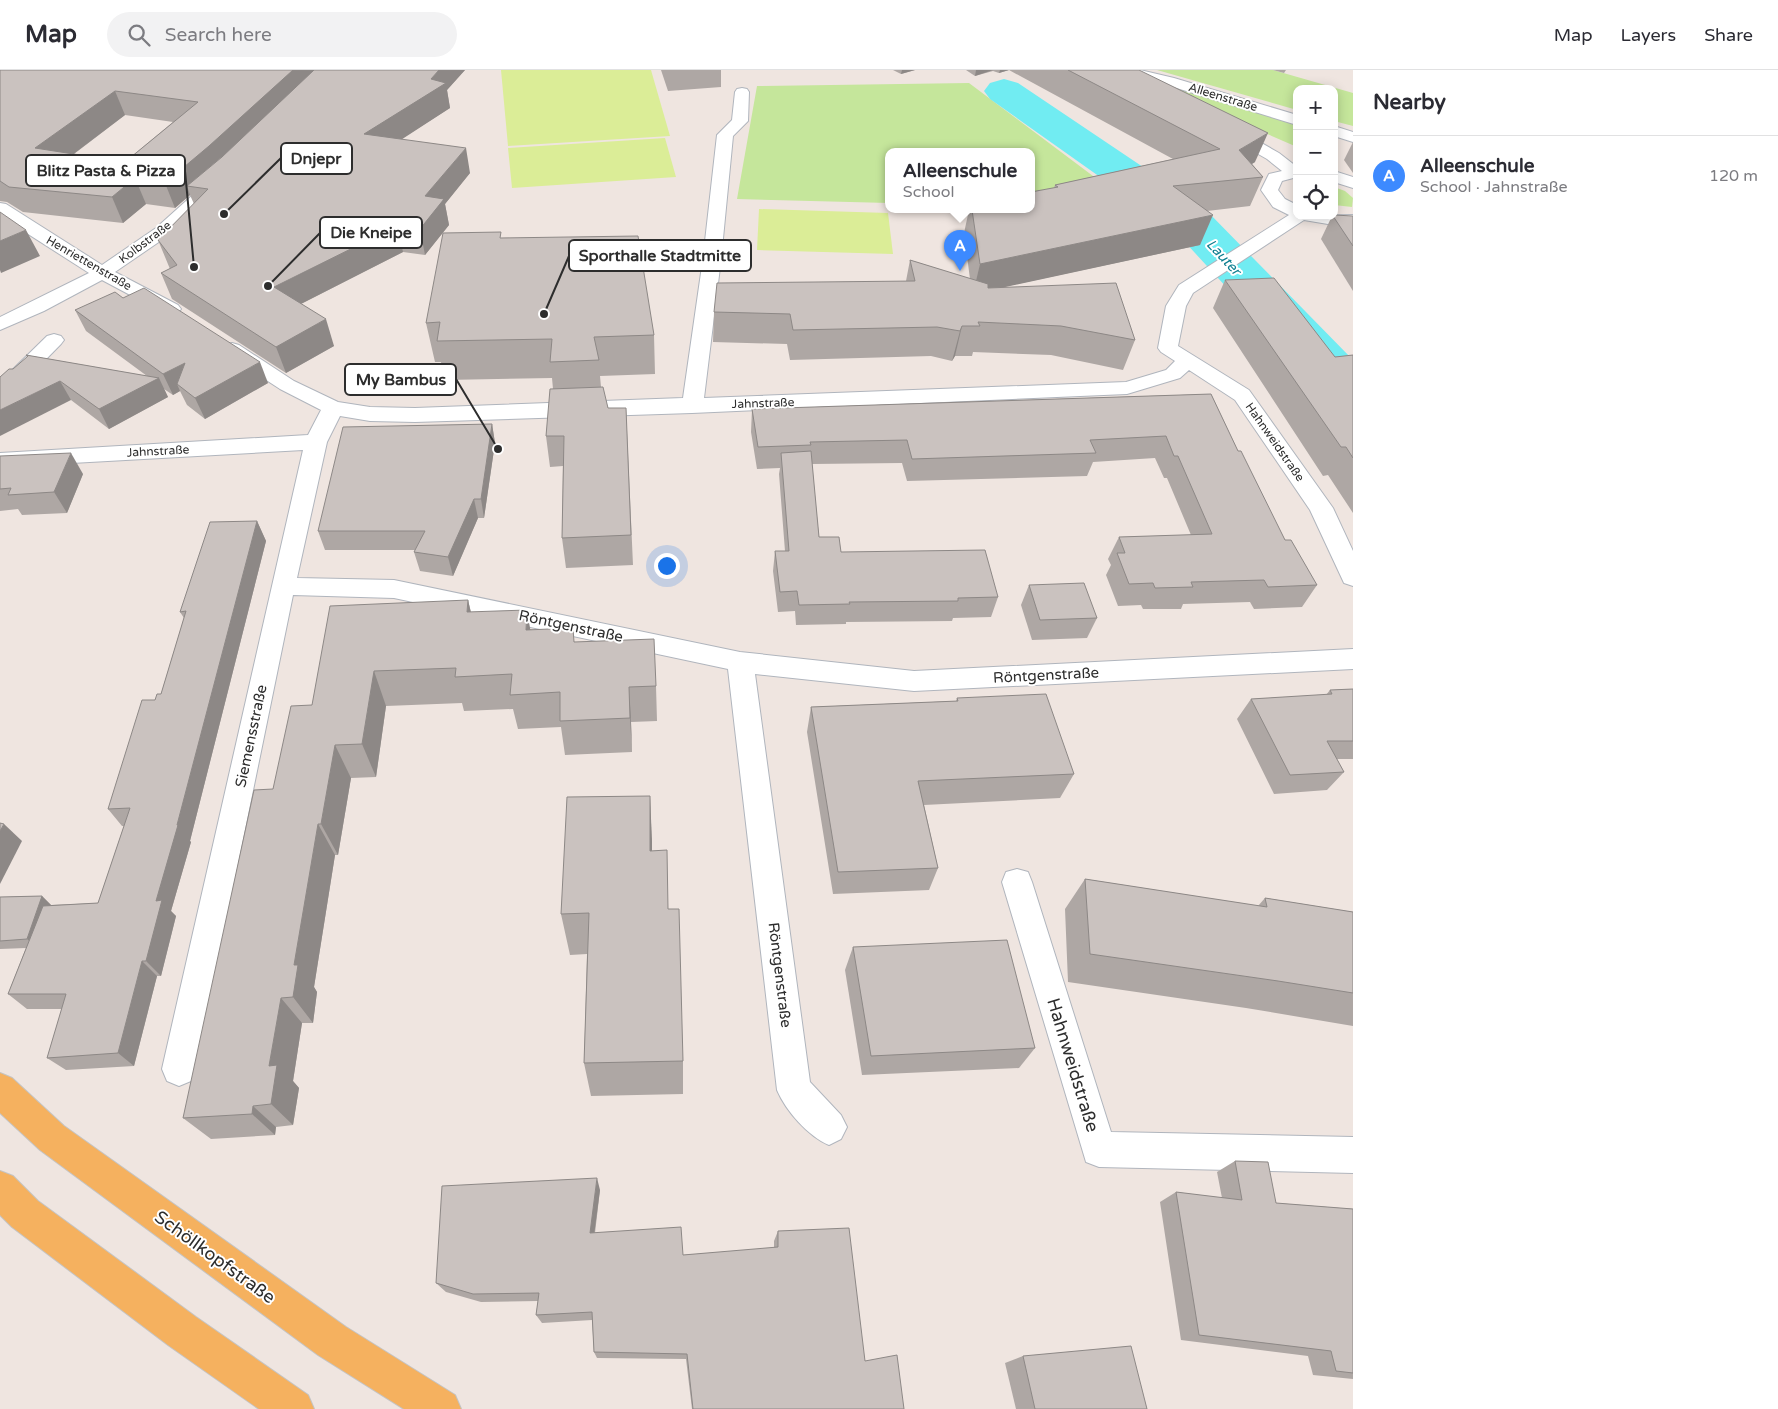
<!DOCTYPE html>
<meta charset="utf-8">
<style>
:root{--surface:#fff;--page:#f2f2f3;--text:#2b2b33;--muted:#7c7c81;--line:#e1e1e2;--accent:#3d8aff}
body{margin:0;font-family:"Varela Round",sans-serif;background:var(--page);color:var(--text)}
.controls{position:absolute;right:15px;top:15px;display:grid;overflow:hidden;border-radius:10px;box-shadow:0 2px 12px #0003}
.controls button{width:45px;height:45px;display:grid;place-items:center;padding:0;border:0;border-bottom:1px solid var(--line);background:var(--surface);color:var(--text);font:25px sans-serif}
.you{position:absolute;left:666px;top:495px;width:18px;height:18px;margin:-12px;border:4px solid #fff;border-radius:50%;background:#1a73e8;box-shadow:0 0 0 8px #1a73e833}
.badge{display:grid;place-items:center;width:32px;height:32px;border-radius:50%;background:var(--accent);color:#fff;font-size:16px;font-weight:700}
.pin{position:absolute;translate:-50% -41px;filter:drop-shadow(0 1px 2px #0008)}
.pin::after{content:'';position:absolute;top:26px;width:18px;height:15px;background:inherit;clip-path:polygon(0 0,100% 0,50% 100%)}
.popup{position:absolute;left:885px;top:78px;width:150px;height:65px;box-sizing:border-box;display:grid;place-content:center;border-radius:10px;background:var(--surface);filter:drop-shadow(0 1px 4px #0005);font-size:16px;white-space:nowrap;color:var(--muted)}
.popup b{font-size:19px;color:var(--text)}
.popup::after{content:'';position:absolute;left:50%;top:100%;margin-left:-10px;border:10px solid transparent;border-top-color:var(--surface)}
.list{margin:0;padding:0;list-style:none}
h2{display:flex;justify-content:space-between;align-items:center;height:65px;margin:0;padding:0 20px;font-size:21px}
h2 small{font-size:16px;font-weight:400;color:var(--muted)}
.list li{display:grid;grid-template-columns:32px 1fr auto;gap:15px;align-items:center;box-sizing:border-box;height:80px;padding:0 20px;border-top:1px solid var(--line)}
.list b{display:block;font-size:19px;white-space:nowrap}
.list p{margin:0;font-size:16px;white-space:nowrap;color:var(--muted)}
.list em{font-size:16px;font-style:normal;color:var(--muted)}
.icon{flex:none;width:28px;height:28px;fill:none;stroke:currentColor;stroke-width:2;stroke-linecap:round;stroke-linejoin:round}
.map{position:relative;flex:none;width:1353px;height:1339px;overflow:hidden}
header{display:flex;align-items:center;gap:30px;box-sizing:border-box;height:70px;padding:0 25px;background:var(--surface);border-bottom:1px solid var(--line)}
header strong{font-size:24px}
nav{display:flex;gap:28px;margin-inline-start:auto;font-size:18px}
.search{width:350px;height:45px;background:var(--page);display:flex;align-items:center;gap:12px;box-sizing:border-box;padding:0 18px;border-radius:28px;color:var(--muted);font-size:19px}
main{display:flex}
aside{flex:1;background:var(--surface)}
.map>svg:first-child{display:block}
</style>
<header>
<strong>Map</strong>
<div class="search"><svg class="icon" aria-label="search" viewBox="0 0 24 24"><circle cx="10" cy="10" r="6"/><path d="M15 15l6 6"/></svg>Search here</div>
<nav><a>Map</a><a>Layers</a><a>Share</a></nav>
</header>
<main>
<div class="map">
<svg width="1353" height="1339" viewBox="0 0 1353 1339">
<rect width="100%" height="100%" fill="#efe5e0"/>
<g fill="#c5e69b">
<path d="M1157,0H1273L1353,23V56L1334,51V19H1297V40Z"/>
<path d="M1130,4L1297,55V77Z"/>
<path d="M969,13L1109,118L1031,126V82H889V133L737,129L757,16Z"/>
<path d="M1334,117L1345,121L1353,128L1352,137L1334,135Z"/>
</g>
<g fill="#dbed97">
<path d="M501,0H651L670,66L508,76Z"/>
<path d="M665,68L676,107L512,118L508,78Z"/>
<path d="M759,139L888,143L893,184L757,180Z"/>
</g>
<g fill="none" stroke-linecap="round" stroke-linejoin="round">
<path fill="#71ecf2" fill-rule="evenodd" d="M1004,9L1018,13L1204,138L1353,290V339L1334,334L1172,158L990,29L984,21L990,13Z"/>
<defs>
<g id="minor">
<path d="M1113,0H1140L1174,8L1297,45V55L1170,16L1115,3Z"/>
<path d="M742,18L747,19L749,22L748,51L733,66L721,189L704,328L1126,312L1166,300L1175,291L1161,282L1158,278L1166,236L1179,215L1289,145L1273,137L1261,120L1269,104L1282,101L1267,89L1223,64L1221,61L1223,58H1235L1279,83L1297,97V107L1282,111L1278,120L1285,129L1297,135V146L1353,145V155L1340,156L1304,150L1193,223L1186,236L1178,276L1249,320L1333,438L1353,481V516L1344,513L1310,440L1235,330L1189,300L1180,308L1127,324L692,343L415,352L370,351L340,346L327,372L297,508L394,510L740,582L914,601L1353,579V599L914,621L755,604L810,1012L841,1045L847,1057L841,1069L829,1075C808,1066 786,1041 777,1020L728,599L394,528L293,525L196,999L191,1011L179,1016L167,1011L162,999L303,380L0,397V383L308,365L321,340L280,319L225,283L222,279L225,275L232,273L239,275L294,311L338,332L370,337L415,338L683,328L703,189L717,65L732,50L735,22L737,19Z"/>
<path d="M1334,56L1353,62V72L1334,66Z"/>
<path d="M1334,101L1353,107V118L1334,112Z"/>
<path d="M221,104L227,105L229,109L227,113L169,165L115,202L178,235L181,239L178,243L171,245L164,243L102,210L44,241L0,260V247L89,203L0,146V133L6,134L102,195L156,158L215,105Z"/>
<path d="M54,264L61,266L64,270L61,274L7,329L0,330V312L47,266Z"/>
<path d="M1017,799L1028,802L1032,812L1111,1062L1353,1067V1103L1099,1097L1086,1092L1002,812L1006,802Z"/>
</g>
<g id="major">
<path d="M0,1003L12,1008L64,1056L346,1257L455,1325L461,1339H404L318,1285L40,1080L0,1043Z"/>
<path d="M0,1101L13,1106L38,1131L196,1247L308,1325L314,1339H259L168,1275L12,1157L0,1145Z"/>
</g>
</defs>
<use href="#minor" stroke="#b0b5bd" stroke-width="2"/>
<use href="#major" stroke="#c4c4c4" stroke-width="2"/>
<use href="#minor" fill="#fff" fill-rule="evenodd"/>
<use href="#major" fill="#f5b15f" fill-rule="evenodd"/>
</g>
<g fill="#aea7a4" fill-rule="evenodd">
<path d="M0,0H465L447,20L450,38L401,69L470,103L445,134L449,155L425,185L403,182L301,234L334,276L286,303L172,229L161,203L170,199L158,170L194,134L190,125L175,138L146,134L123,153L23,142L7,132L0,131ZM125,45L173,52L125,92L74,84Z"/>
<path d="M661,0H721V17L668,21Z"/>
<path d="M893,0H915L901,4Z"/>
<path d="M966,0H1139L1255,92L1252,94L1263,107L1250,136L1207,141L1200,175L1003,217L1135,270L1123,300L1051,285L973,282L972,286H955L952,291L931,286L790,290L787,274L713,272L714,242L906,211L910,190L970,209L964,163L969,140H1031L1054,118L1055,115L1173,89L1009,0L999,3L993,1L975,6Z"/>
<path d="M1273,0H1286L1284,3Z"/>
<path d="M1353,72V103L1344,90Z"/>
<path d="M1332,146H1353V221L1321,169Z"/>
<path d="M502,168L654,265L655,304L600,306L601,317L608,338H626L633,495L566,498L562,468L563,396L550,397L546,366L553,319L552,308L445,310L441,292H435L426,253Z"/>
<path d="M1225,210L1335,287L1353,285V443L1328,405L1323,406L1213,238Z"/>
<path d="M123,228L268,313L205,349L187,335L180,321L173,325L164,319L168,327L109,359L71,330L13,299L27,287L26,285L147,306L86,261L75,240Z"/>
<path d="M1211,324L1238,381L1285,470L1317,515L1302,537L1254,539L1250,532L1183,534L1181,539H1143L1141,535L1118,536L1106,505L1111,495L1108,489L1119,467L1191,465L1167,408H1164L1155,388L1093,392L1087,406L907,411L902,393L812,394L819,467L841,482L998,527L991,547L953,548L952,551L846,552V554L796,555L795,541L778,542L773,501L775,481H785L779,404L780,398L757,399L751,362L752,339Z"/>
<path d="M492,354L495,373L484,448H478L453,506L420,501L414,482L416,480H325L318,461Z"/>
<path d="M0,386L83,404L67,443L22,445L18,439L0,441Z"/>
<path d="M257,451L266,471L190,771L191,772L171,841L176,846L161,906H157L134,996L66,1000L47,988L62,939H27L8,924L26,878L0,879V827L42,826L51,835L98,833L124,756H122L108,739L155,630L161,624L184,548L180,542Z"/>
<path d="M1029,515L1097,548L1087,568L1032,570L1021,535Z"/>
<path d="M468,530L471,542L575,572L656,616L657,651L631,652L632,682L565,685L561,657L518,659L513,639L464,641L462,633L386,636L376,707L351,708L338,785H335L314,917L317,922L313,953H302L293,1011L299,1018L293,1055L276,1057L275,1065L211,1069L183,1048L273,719L312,635Z"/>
<path d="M1353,619V689H1337L1344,702L1327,720L1274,724L1237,649L1251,629L1326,625L1330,620Z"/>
<path d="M957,628L1074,704L1060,728L924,735L938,798L929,820L833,824L807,662L811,637L956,631Z"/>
<path d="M650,726L652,781L668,839L683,991V1024L591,1026L584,993L587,884L570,885L561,844Z"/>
<path d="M1085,809L1258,836L1265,828L1353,842V956L1246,938L1068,912L1065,839Z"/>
<path d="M853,877L1035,978L1019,998L862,1005L845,900Z"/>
<path d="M1235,1091L1276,1133L1353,1139V1309L1313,1305L1308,1286L1181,1270L1160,1132L1176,1122L1222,1128L1217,1102Z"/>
<path d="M600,1120L595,1163L683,1185L774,1178V1171L778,1161L865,1291L904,1339H692L686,1289L597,1288L594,1282L592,1250L542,1253L536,1245L538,1231L481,1232L446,1222L436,1213Z"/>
<path d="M1023,1286L1147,1339H1016L1005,1293Z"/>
</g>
<g fill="#8d8886">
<path d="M293,0H325L187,116L190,125L175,138L165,113Z"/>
<path d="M439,0H465L447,20L450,38L370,90L364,64L431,9Z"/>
<path d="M902,0H915L901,4Z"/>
<path d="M976,0H993L975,6Z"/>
<path d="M1000,0H1009L999,3Z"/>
<path d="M115,21L125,45L47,104L35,78Z"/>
<path d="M1268,63L1255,92L1227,109L1239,80Z"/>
<path d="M466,78L470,103L445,134L449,155L425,185L420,159L425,126Z"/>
<path d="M135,108L146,134L123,153L112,127Z"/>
<path d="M1213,145L1200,175L973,224L980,194Z"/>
<path d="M397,156L403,182L283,243L274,217Z"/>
<path d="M26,160L40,186L1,203L0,200V171Z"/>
<path d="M326,249L334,276L286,303L276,277Z"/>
<path d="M962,256L955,286L952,291L960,261Z"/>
<path d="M260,292L268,313L205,349L195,328Z"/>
<path d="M185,293L177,314L180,321L173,325L163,304Z"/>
<path d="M159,308L168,327L109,359L99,339Z"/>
<path d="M60,311L71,330L0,366V340Z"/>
<path d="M492,354L495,373L484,448L481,429Z"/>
<path d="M71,383L83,404L67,443L54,422Z"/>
<path d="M474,429L478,448L453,506L448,487Z"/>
<path d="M257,451L266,471L190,771L191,772L171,841L176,846L161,906L146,891L156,831L177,755Z"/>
<path d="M468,530L476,566L467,542Z"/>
<path d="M527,540L533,576L526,560Z"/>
<path d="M374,601L386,636L376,707L362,674Z"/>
<path d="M629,617L631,652L632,682L630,648Z"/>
<path d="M335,675L351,708L338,785L321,754Z"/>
<path d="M650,726L652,771V824L650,781Z"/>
<path d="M4,754L22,771L0,814V761Z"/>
<path d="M318,754L335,785L314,917L317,922L313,953L293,927L294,895Z"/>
<path d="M42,826L51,835L36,877L27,869Z"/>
<path d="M142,891L157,906L134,996L118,983Z"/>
<path d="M281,928L302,953L293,1011L299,1018L293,1055L271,1034L269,996Z"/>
<path d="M253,1036L276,1057L275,1065L252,1044Z"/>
<path d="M597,1108L600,1120L593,1173L590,1163Z"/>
</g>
<g fill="#cac2bf" stroke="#8d8886" fill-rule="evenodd">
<path d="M0,0H293L209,76L165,113L135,108L112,127L9,117L0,111ZM115,21L198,32L125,92L35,78Z"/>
<path d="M314,0H439L431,9L446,13L364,64L466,78L425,126L444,129L420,159L397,156L274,217L326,249L276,277L161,203L177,195L158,170L208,119L187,116L222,87Z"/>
<path d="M1068,0H1139L1268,63L1239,80L1263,107L1173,116L1213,145L980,194L972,140H1031V122L1058,117L1055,115L1220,79Z"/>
<path d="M0,142L26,160L0,171Z"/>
<path d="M1334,145L1353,146V176L1333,146H1334Z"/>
<path d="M501,162L500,168L638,166L654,265L594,267L599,290L550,292L552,269L437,271L440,252L426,253L443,163Z"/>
<path d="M910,190L988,214V218L1116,213L1135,270L1061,256L978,252L980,256H962L960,261L937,257L793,260L790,244L714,242L717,213L915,211Z"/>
<path d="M1274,208L1335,287L1353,285V388L1346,377H1341L1225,210Z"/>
<path d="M144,218L260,292L195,328L177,314L185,293L163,304L75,240L115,222L123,228Z"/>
<path d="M26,285L159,308L99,339L60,311L0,340V307L9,299H13L28,286Z"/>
<path d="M603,317L608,338H626L631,465L562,468L564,366H546L550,319Z"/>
<path d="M1211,324L1238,381H1241L1285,470H1291L1317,515L1268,517L1264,510L1191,512L1193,517L1155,518L1153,513L1129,514L1117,483H1125L1119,467L1212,464L1178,386H1174L1166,366L1090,370L1096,383L912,389L907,370L810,372L811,375L758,377L752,339Z"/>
<path d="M492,354L481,429H474L448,487L414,482L425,461H318L343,357Z"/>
<path d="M811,381L819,467H839L841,482L985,480L998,527L958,528V531L849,532L850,534L799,535L797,521L780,522L775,481H789L781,383Z"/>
<path d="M71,383L54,422L8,425L11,418L0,419V386Z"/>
<path d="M257,451L177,755H178L156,831L162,830L146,891H142L118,983L47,988L66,924H8L43,836L98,833L130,738L108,739L142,630H155L157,624H161L186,541L180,542L210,452Z"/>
<path d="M1084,513L1097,548L1040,550L1029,515Z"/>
<path d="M468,530L467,542L527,540L526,560L573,558L574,572L654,569L656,616L629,617L630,648L560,651V622L510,625L512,604L455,607L456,598L374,601L362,674L335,675L321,754H318L294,895H298L293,927L281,928L269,996L277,995L271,1034L253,1036L252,1044L183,1048L254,720L273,719L291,636L312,635L330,536Z"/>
<path d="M1353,619V671H1327L1344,702L1290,705L1251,629L1332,624L1330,620Z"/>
<path d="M1046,624L1074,704L918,711L938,798L838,802L811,637L958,631L957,628Z"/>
<path d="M650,726V781L667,780L668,839H679L683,991L584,993L589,843L561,844L567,727Z"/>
<path d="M0,753L4,754L0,761Z"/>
<path d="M1085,809L1267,837L1265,828L1353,842V923L1278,911L1090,884Z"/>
<path d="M42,826L27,869L0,871V827Z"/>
<path d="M1007,870L1035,978L871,986L853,877Z"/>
<path d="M1235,1091L1268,1092L1276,1133L1353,1139V1303L1336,1301L1331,1281L1199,1265L1176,1122L1242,1130Z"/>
<path d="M597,1108L590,1163L681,1157L683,1185L778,1177V1161L849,1158L865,1291L897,1285L904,1339H693L687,1284L594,1282L592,1242L536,1245L539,1223L473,1224L436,1213L442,1116Z"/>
<path d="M1131,1276L1147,1339H1035L1023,1286Z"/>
</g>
<g text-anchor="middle" stroke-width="4" stroke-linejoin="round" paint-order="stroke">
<g font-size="12" fill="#2d2d2d" stroke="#fff">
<text transform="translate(1223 27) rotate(17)" y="4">Alleenstraße</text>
<text transform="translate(145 172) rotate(-37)" y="4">Kolbstraße</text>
<text transform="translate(89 193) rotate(30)" y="4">Henriettenstraße</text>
<text transform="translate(763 333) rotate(-2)" y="4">Jahnstraße</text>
<text transform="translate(1275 372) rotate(55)" y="4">Hahnweidstraße</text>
<text transform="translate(158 381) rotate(-3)" y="4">Jahnstraße</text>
</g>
<g font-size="14" font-style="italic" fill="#0b7d8e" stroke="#fff">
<text transform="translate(1224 187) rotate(47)" y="5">Lauter</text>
</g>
<g font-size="15" fill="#2d2d2d" stroke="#fff">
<text transform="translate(571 556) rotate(12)" y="5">Röntgenstraße</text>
<text transform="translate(1046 605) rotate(-3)" y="5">Röntgenstraße</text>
<text transform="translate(251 666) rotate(-78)" y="5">Siemensstraße</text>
<text transform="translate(780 905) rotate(83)" y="5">Röntgenstraße</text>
</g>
<g font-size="18" fill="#2d2d2d" stroke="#fff">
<text transform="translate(1073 995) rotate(73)" y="6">Hahnweidstraße</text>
<text transform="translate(215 1187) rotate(36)" y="6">Schöllkopfstraße</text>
</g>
</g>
<path fill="none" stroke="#2d2d2d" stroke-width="2" d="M224 144L281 88M194 197L185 101M268 216L320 163M544 244L569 186M498 379L456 309"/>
<g fill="#2d2d2d" stroke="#fff" stroke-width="2">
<circle cx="224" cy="144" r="5"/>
<circle cx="194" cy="197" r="5"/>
<circle cx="268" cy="216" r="5"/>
<circle cx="544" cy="244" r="5"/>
<circle cx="498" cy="379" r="5"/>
</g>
<g fill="#fff" stroke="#2d2d2d" stroke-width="2">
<rect x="281" y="73" width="71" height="31" rx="5"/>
<rect x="26" y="85" width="159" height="31" rx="5"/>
<rect x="320" y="147" width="102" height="31" rx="5"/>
<rect x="569" y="170" width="182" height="31" rx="5"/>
<rect x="345" y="294" width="111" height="31" rx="5"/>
</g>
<g font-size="16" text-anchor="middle" font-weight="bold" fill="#2d2d2d">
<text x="316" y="94">Dnjepr</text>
<text x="106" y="106">Blitz Pasta &amp; Pizza</text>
<text x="371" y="168">Die Kneipe</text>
<text x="660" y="191">Sporthalle Stadtmitte</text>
<text x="401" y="315">My Bambus</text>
</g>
</svg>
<div class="controls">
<button>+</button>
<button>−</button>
<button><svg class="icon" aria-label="locate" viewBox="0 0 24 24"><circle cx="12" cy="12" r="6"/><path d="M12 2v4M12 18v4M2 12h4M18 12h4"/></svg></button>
</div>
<div class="you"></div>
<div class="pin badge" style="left:960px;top:201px">A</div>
<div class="popup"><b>Alleenschule</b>School</div>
</div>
<aside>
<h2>Nearby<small></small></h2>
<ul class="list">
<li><span class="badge">A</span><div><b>Alleenschule</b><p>School · Jahnstraße</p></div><em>120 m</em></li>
</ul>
</aside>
</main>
